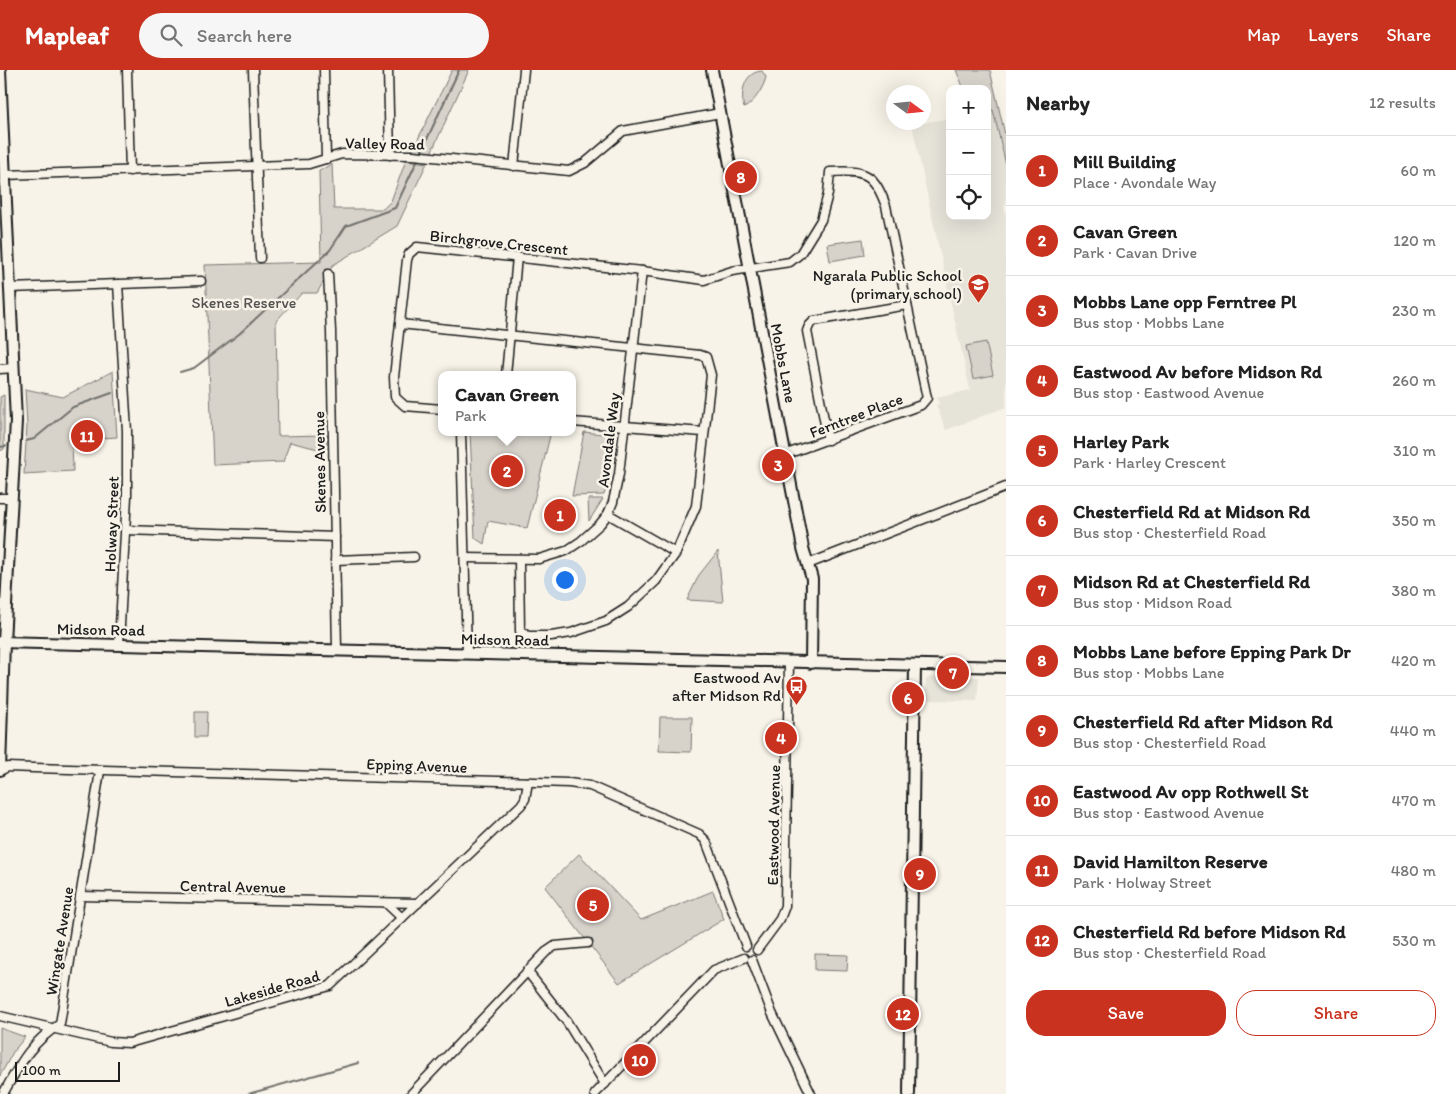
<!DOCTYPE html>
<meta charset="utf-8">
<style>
:root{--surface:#fff;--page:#f6f6f6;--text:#222;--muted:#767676;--line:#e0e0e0;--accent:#c8321e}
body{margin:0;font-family:Itim,sans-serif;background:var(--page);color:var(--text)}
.controls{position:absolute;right:15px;top:15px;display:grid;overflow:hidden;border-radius:10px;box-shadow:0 5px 20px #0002}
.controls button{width:45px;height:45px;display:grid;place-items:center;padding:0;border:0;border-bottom:1px solid var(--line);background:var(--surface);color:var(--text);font:25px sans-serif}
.compass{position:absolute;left:886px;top:15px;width:45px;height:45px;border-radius:50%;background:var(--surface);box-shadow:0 5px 20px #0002;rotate:105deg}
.scale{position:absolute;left:15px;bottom:12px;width:105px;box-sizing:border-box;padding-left:5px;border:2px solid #1c1c1c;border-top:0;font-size:14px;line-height:18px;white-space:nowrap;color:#1c1c1c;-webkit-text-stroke:4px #f7f3e8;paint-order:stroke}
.you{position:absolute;left:564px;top:509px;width:18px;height:18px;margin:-12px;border:4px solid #fff;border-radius:50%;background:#1a73e8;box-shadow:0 0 0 8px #1a73e833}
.badge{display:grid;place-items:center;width:32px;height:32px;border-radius:50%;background:var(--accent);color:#fff;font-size:16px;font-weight:700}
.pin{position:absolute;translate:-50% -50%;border:2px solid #fff;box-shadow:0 1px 5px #0006}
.popup{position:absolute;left:438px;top:301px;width:138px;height:65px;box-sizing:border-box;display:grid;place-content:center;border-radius:10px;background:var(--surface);filter:drop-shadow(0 1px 4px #0005);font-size:16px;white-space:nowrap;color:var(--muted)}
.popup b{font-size:19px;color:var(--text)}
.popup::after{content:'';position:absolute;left:50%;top:100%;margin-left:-10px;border:10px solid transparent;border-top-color:var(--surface)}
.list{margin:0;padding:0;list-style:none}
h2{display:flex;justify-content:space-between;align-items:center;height:65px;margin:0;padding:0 20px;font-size:21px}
h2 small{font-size:16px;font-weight:400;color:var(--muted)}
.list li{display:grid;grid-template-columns:32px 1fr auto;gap:15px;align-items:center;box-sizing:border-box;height:70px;padding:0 20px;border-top:1px solid var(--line)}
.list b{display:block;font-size:19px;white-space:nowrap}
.list p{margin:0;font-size:16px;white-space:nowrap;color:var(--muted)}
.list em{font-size:16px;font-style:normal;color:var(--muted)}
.actions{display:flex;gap:10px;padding:15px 20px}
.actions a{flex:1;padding:11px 0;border:1px solid var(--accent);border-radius:20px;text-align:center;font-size:18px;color:var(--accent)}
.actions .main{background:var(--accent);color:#fff}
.icon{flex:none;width:28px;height:28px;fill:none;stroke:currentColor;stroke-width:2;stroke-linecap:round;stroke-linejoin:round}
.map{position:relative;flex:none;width:1006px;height:1024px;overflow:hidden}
header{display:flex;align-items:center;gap:30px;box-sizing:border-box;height:70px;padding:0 25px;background:var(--accent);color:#fff}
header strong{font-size:24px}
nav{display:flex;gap:28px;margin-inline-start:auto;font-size:18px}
.search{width:350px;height:45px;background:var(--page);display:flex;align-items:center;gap:12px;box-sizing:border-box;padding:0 18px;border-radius:28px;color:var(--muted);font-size:19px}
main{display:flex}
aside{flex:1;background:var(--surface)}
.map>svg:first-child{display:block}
</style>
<header>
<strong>Mapleaf</strong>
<div class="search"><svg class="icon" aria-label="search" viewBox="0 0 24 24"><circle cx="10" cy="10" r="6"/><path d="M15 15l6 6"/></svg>Search here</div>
<nav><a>Map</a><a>Layers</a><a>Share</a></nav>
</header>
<main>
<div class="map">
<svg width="1006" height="1024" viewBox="0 0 1006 1024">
<rect width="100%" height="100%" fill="#f7f3e8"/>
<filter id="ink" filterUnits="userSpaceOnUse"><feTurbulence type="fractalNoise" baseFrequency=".02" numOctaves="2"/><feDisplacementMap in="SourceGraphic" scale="10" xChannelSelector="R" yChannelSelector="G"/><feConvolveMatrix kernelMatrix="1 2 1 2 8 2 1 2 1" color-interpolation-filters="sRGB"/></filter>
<g filter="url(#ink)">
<g fill="#e6e3d9">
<path d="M993,40L1006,95V135L1004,136L1006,146V337L946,360L936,335L939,334L937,328L970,320L912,55L950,48V146H987V41Z"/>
<path d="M930,607H979L977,631L925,630L926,610Z"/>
</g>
<g fill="#d7d3cb" stroke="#7a7874">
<path d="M452,0H469L431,83L412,81Z"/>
<path d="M956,0H990L1006,69V95L993,40L987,41V19H964Z"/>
<path d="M762,1L766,7C764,17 754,33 744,38C740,23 744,2 762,1Z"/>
<path d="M406,90L427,93L397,156L333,195L317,223H302L276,251L278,366L327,365L326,381L290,372L283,392L213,395L205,195L321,192L319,101L332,94L334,139H383L391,131Z"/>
<path d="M863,169L865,185L830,191L827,174Z"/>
<path d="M986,272L993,305L973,309L966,276Z"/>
<path d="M113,301L117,367L75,370L72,373L73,401L24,404L27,356L25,319L63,327Z"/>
<path d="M4,325V379L0,381V327Z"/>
<path d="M470,362H551L527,458L488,451L484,474L475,468Z"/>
<path d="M584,362L611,365L613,368L608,411L604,425L572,426Z"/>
<path d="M588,429H603L589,451Z"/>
<path d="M718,481L723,532L687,530L699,505Z"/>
<path d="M195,642H207L206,667H195Z"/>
<path d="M660,647H692L691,682L659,681Z"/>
<path d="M579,784L641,850L713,821L724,849L619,913L545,817Z"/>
<path d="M815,884L848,885L847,901L815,900Z"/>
<path d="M0,958L25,967L13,982L0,1006Z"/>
</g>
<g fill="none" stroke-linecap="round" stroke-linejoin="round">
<g stroke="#72716c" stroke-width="2">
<path d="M422,80L459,0"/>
<path d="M180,302L194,298L239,264L330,180L346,156L395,138L417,91"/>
<path d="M26,371L34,369L73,337L112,323"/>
<path d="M0,377L6,376"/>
<path d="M248,1024L358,993"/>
</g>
<defs>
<g id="minor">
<path d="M127,0L130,101"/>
<path d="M253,0L260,188"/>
<path d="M324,0L326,89"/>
<path d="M388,0L390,85"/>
<path d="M514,96L524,0"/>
<path d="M5,105L309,94L342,84L413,85L569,101L585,93L623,61L720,43"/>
<path d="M328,204L331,261L337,580"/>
<path d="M118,214L127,361V426L119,574"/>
<path d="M10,218L201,211"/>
<path d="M400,254L700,285L706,287L711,305L696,436L676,483L656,511L628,537L606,551L571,563L551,566H528L520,561L519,490"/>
<path d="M0,299L14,298"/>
<path d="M506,305L517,187"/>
<path d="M442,339L405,336L395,327L394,307L407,190L409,184L417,177L642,201L704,210L732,201L790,192L800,184L821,150L828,124L830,102C866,100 874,103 886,136L927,328L921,335L787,384"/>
<path d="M572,352L703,362"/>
<path d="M461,362L467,583"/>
<path d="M828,370L807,261L809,256L814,251L907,235"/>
<path d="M0,428H12"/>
<path d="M608,444L676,483"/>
<path d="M125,460L335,467"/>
<path d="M465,488L539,489L566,481L581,471L600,454L608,444L613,432L619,404L642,201"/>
<path d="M335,490L414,487"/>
<path d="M808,494L1006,417"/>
<path d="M1,700L8,697L34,698L569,713L590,716L699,764L706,771L746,876"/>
<path d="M80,826L418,833"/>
<path d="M386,833L402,848"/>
<path d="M757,880L780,849L785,836L789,592"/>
<path d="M752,890L772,943L811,1024"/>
<path d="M527,901L567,952L605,1014"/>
<path d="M0,946L111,972L129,973L330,916L521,735L525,729L528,712"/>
<path d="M3,1024C20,994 30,973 60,954L100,701"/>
<path d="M411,1024L546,882L555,876L588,873"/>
<path d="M595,1024L714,900L744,888"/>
</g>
<g id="tertiary">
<path d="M712,0L803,478L812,509L811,593"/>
<path d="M0,572L1006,597"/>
<path d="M0,700L4,572L16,351L0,0"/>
<path d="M909,1024L915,596"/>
</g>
</defs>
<use href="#minor" stroke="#1c1c1c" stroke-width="11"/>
<use href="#tertiary" stroke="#1c1c1c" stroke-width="14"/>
<use href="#minor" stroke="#f7f3e8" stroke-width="8"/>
<use href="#tertiary" stroke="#f7f3e8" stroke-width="10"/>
</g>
</g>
<defs>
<symbol id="school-pin" viewBox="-11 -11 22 30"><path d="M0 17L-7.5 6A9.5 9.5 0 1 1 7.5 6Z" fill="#c8321e" stroke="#f7f3e8"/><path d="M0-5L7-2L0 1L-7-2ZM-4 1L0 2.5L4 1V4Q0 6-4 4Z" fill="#fff"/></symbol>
<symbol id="bus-pin" viewBox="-11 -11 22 30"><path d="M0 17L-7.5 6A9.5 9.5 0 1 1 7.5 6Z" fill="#c8321e" stroke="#f7f3e8"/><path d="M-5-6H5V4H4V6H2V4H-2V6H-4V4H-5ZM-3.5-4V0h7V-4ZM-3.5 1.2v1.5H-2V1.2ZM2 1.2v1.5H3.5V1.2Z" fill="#fff"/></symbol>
</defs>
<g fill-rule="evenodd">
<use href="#school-pin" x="966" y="202" width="25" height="34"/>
<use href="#bus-pin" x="784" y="604" width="25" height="34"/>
</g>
<g text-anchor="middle" stroke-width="5" stroke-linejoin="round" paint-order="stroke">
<g font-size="16" fill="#1c1c1c" stroke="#f7f3e8">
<text transform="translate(385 73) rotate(1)" y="6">Valley Road</text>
<text transform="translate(499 172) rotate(6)" y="6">Birchgrove Crescent</text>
<text transform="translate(784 293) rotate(79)" y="6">Mobbs Lane</text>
<text transform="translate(856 345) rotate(-21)" y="6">Ferntree Place</text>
<text transform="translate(608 370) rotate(-83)" y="6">Avondale Way</text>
<text transform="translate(319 392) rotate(-91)" y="6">Skenes Avenue</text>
<text transform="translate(111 454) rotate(-88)" y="6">Holway Street</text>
<text transform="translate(101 559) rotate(1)" y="6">Midson Road</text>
<text transform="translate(505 569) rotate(1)" y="6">Midson Road</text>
<text transform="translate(417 695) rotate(2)" y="6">Epping Avenue</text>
<text transform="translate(773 755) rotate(-89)" y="6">Eastwood Avenue</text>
<text transform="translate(233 816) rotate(1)" y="6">Central Avenue</text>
<text transform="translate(59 871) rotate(-81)" y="6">Wingate Avenue</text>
<text transform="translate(272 918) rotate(-16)" y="6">Lakeside Road</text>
</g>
<g font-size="16" fill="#1c1c1c" stroke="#f7f3e8" text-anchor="end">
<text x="962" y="211">Ngarala Public School<tspan x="962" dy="18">(primary school)</tspan></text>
<text x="781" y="613">Eastwood Av<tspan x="781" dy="18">after Midson Rd</tspan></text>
</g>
<g font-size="16" fill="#545351" stroke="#f7f3e8">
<text x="244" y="238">Skenes Reserve</text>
</g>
</g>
</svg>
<div class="controls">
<button>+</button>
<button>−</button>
<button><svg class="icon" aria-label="locate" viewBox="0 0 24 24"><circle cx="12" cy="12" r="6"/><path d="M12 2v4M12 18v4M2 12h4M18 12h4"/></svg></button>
</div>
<svg class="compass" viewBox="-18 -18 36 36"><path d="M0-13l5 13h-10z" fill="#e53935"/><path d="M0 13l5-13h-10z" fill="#767676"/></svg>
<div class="scale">100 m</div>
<div class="you"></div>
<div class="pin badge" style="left:560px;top:445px">1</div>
<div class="pin badge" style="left:507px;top:401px">2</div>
<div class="popup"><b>Cavan Green</b>Park</div>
<div class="pin badge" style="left:778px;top:395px">3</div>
<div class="pin badge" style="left:781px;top:668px">4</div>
<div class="pin badge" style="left:593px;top:835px">5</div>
<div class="pin badge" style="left:908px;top:628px">6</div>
<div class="pin badge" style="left:953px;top:603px">7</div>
<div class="pin badge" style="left:741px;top:107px">8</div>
<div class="pin badge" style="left:920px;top:804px">9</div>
<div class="pin badge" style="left:640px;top:990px">10</div>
<div class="pin badge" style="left:87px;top:366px">11</div>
<div class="pin badge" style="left:903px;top:944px">12</div>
</div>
<aside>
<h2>Nearby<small>12 results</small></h2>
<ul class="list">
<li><span class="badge">1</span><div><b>Mill Building</b><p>Place · Avondale Way</p></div><em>60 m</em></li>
<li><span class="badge">2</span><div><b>Cavan Green</b><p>Park · Cavan Drive</p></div><em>120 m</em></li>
<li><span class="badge">3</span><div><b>Mobbs Lane opp Ferntree Pl</b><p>Bus stop · Mobbs Lane</p></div><em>230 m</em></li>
<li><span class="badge">4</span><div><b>Eastwood Av before Midson Rd</b><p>Bus stop · Eastwood Avenue</p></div><em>260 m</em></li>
<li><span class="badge">5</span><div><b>Harley Park</b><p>Park · Harley Crescent</p></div><em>310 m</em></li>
<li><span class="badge">6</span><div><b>Chesterfield Rd at Midson Rd</b><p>Bus stop · Chesterfield Road</p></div><em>350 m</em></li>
<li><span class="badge">7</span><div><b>Midson Rd at Chesterfield Rd</b><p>Bus stop · Midson Road</p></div><em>380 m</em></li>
<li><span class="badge">8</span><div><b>Mobbs Lane before Epping Park Dr</b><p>Bus stop · Mobbs Lane</p></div><em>420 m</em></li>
<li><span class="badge">9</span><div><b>Chesterfield Rd after Midson Rd</b><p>Bus stop · Chesterfield Road</p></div><em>440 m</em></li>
<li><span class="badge">10</span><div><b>Eastwood Av opp Rothwell St</b><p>Bus stop · Eastwood Avenue</p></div><em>470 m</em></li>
<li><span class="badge">11</span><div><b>David Hamilton Reserve</b><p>Park · Holway Street</p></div><em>480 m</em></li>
<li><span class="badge">12</span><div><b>Chesterfield Rd before Midson Rd</b><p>Bus stop · Chesterfield Road</p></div><em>530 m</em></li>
</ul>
<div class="actions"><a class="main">Save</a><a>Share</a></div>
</aside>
</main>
